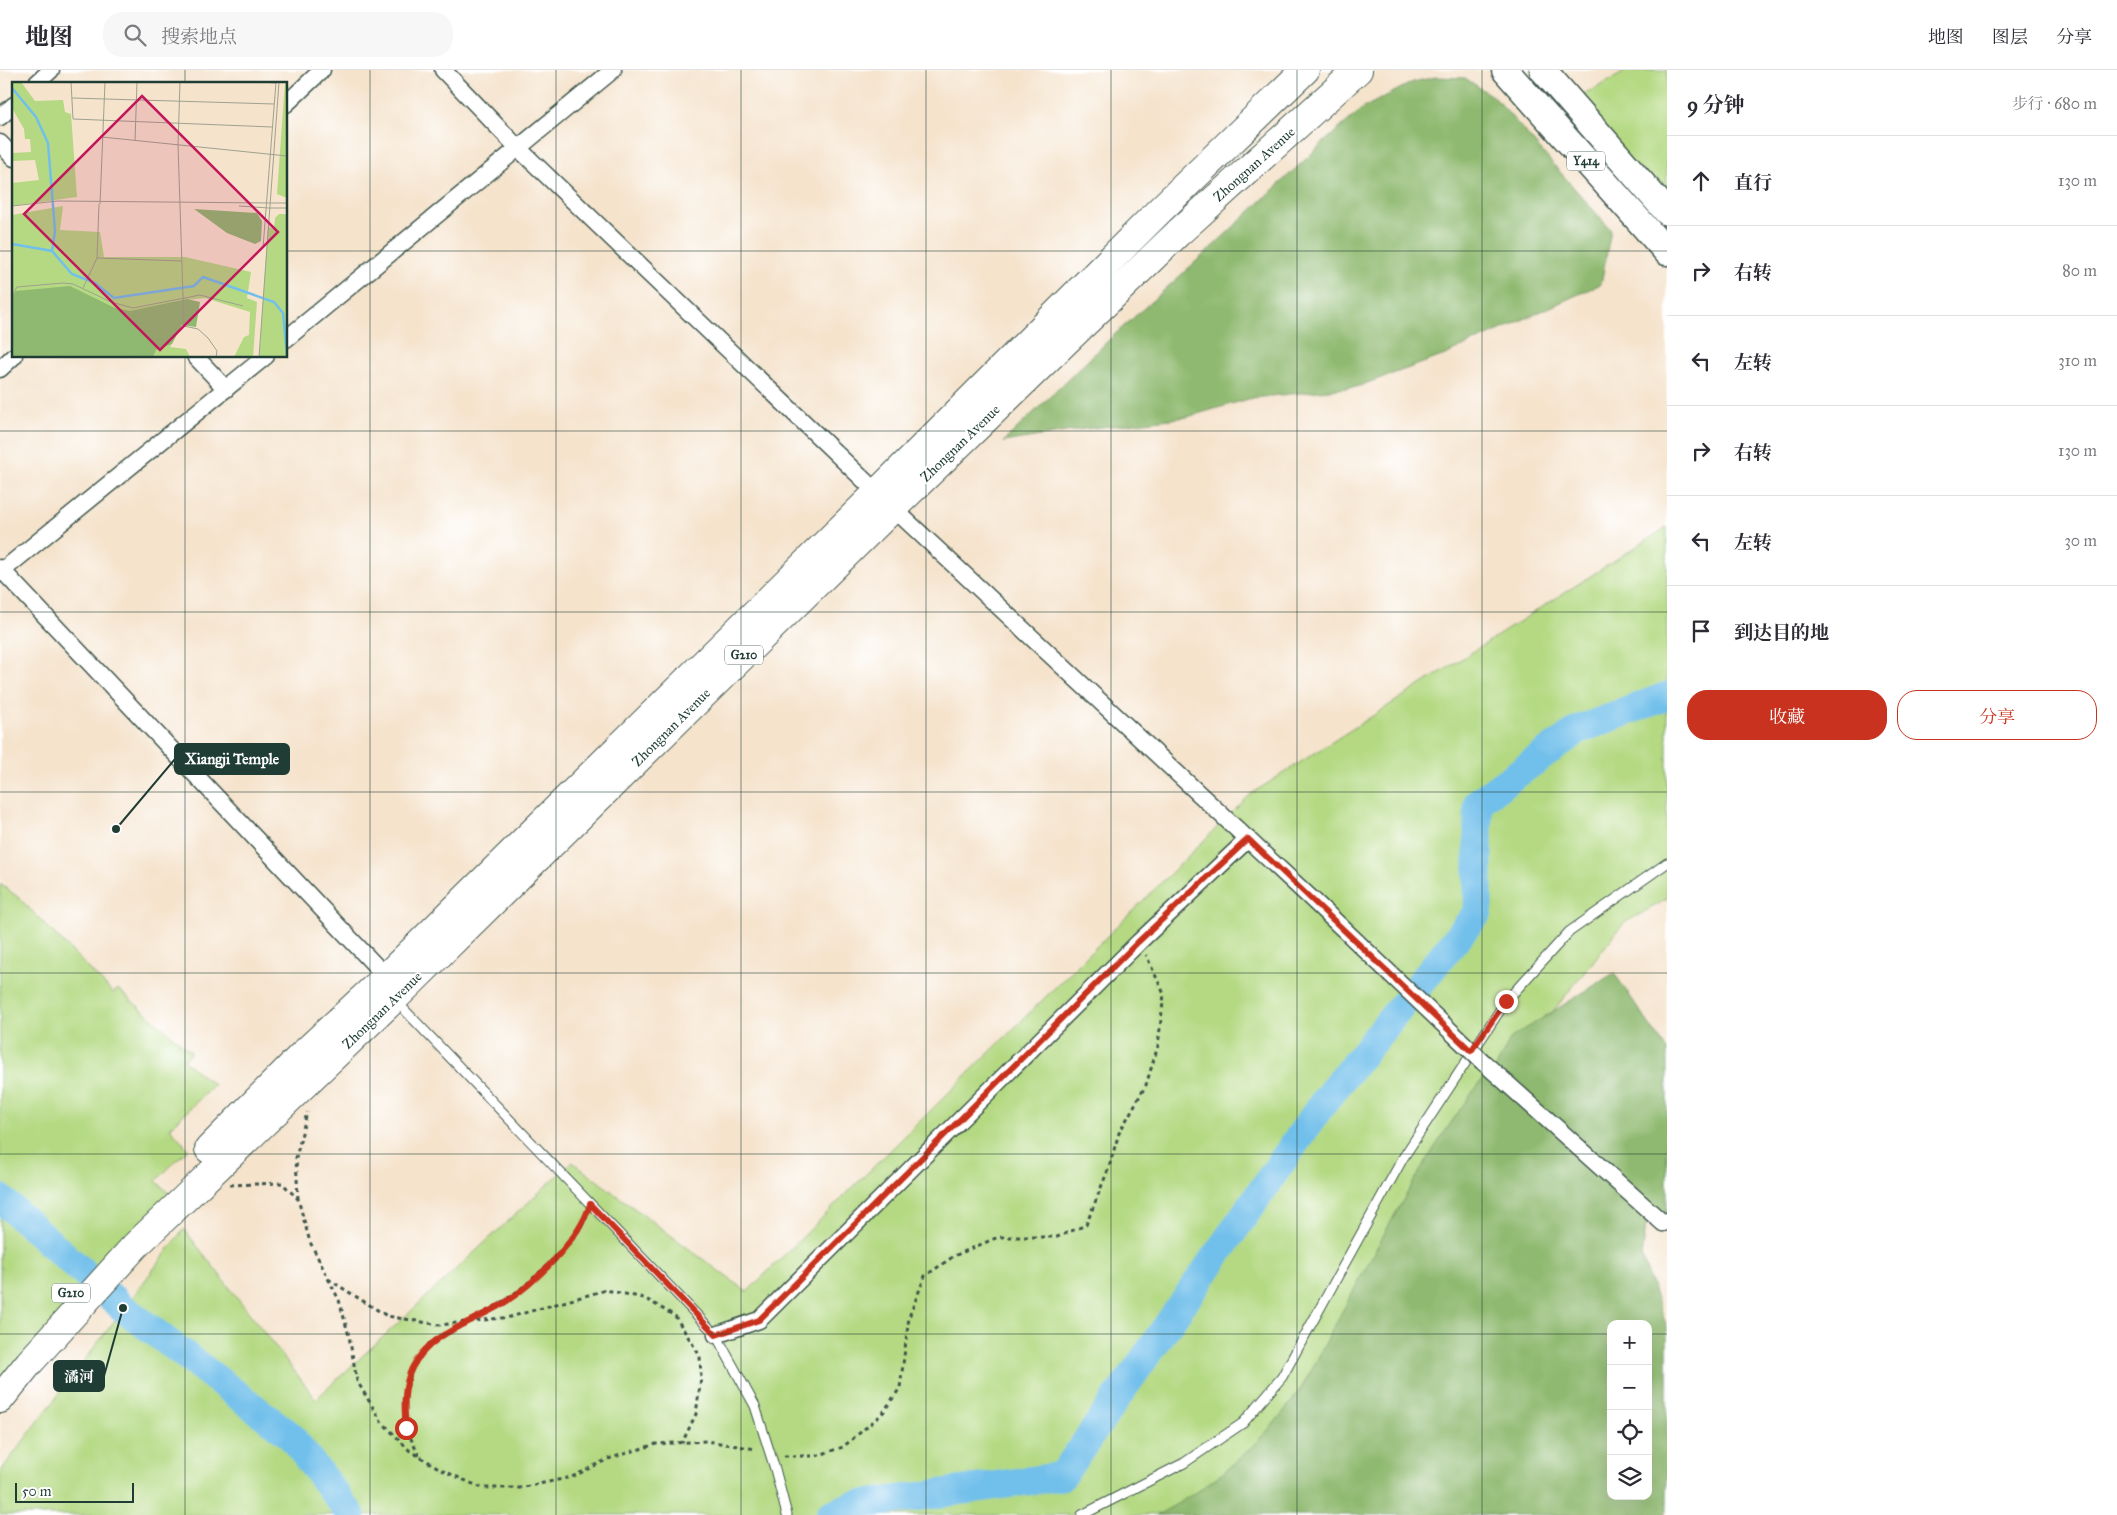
<!DOCTYPE html>
<html lang="zh">
<meta charset="utf-8">
<style>
:root{--surface:#fff;--page:#f7f7f7;--text:#2b2b33;--muted:#7c7c81;--line:#e1e1e2;--accent:#c8321e}
body{margin:0;font-family:"IM FELL Great Primer","Noto Serif SC",serif;background:var(--page);color:var(--text)}
.controls{position:absolute;right:15px;bottom:15px;display:grid;overflow:hidden;border-radius:10px;box-shadow:0 5px 20px #0002}
.controls button{width:45px;height:45px;display:grid;place-items:center;padding:0;border:0;border-bottom:1px solid var(--line);background:var(--surface);color:var(--text);font:25px sans-serif}
.scale{position:absolute;left:15px;bottom:12px;width:119px;box-sizing:border-box;padding-left:5px;border:2px solid #1f3d34;border-top:0;font-size:14px;line-height:18px;white-space:nowrap;color:#1f3d34;-webkit-text-stroke:4px #fff;paint-order:stroke}
.stop{position:absolute;width:15px;height:15px;margin:-11px;border:4px solid #c8321e;border-radius:50%;background:#fff}
.stop.end{background:#c8321e;border-color:#fff;box-shadow:0 1px 5px #0008}
.list{margin:0;padding:0;list-style:none}
h2{display:flex;justify-content:space-between;align-items:center;height:65px;margin:0;padding:0 20px;font-size:21px}
h2 small{font-size:16px;font-weight:400;color:var(--muted)}
.list li{display:grid;grid-template-columns:32px 1fr auto;gap:15px;align-items:center;box-sizing:border-box;height:90px;padding:0 20px;border-top:1px solid var(--line)}
.list b{display:block;font-size:19px;white-space:nowrap}
.list em{font-size:16px;font-style:normal;color:var(--muted)}
.actions{display:flex;gap:10px;padding:15px 20px}
.actions a{flex:1;padding:11px 0;border:1px solid var(--accent);border-radius:20px;text-align:center;font-size:18px;color:var(--accent)}
.actions .main{background:var(--accent);color:#fff}
.icon{flex:none;width:28px;height:28px;fill:none;stroke:currentColor;stroke-width:2;stroke-linecap:round;stroke-linejoin:round}
.map{position:relative;flex:none;width:1667px;height:1445px;overflow:hidden}
header{display:flex;align-items:center;gap:30px;box-sizing:border-box;height:70px;padding:0 25px;background:var(--surface);border-bottom:1px solid var(--line)}
header strong{font-size:24px}
nav{display:flex;gap:28px;margin-inline-start:auto;font-size:18px}
.search{width:350px;height:45px;background:var(--page);display:flex;align-items:center;gap:12px;box-sizing:border-box;padding:0 18px;border-radius:20px;color:var(--muted);font-size:19px}
main{display:flex}
aside{flex:1;background:var(--surface)}
.map>svg:first-child{display:block}
</style>
<header>
<strong>地图</strong>
<div class="search"><svg class="icon" aria-label="search" viewBox="0 0 24 24"><circle cx="10" cy="10" r="6"/><path d="M15 15l6 6"/></svg>搜索地点</div>
<nav><a>地图</a><a>图层</a><a>分享</a></nav>
</header>
<main>
<div class="map">
<svg width="1667" height="1445" viewBox="0 0 1667 1445">
<rect width="100%" height="100%" fill="#fff"/>
<filter id="ink" filterUnits="userSpaceOnUse"><feTurbulence type="fractalNoise" baseFrequency=".02" numOctaves="2"/><feDisplacementMap in="SourceGraphic" scale="10" xChannelSelector="R" yChannelSelector="G"/><feConvolveMatrix kernelMatrix="1 2 1 2 8 2 1 2 1" color-interpolation-filters="sRGB"/></filter>
<filter id="wash" filterUnits="userSpaceOnUse"><feTurbulence type="fractalNoise" baseFrequency=".0096" numOctaves="4" result="noise"/><feDisplacementMap in="SourceGraphic" scale="20" xChannelSelector="R" yChannelSelector="G"/><feGaussianBlur stdDeviation="1.12" result="paint"/><feColorMatrix in="noise" values="0 0 0 0 0 0 0 0 0 0 0 0 0 0 0 0 0 1.4 0 .05"/><feComposite in="paint" operator="in"/></filter>
<g filter="url(#wash)">
<rect width="100%" height="100%" fill="#f5e3cc"/>
<g fill="#b4d982" stroke="#6a8b5b">
<path d="M1621,0H1667V140L1571,32L1623,3Z"/>
<path d="M1667,457V829L1624,853L1476,1037L1288,1383L1168,1445H0V1403L6,1394L184,1159L316,1329L572,1092L747,1222L1251,724Z"/>
<path d="M0,814L18,827L113,923L118,919L191,982L184,991L214,1015L170,1058L188,1079L156,1111L179,1133L0,1325Z"/>
</g>
<g fill="#8fb970" stroke="#577b52" fill-rule="evenodd">
<path d="M1436,7L1465,8L1495,28L1611,160L1601,214L1445,285L1356,317L1252,328L1187,347L1084,359L1003,372L1113,266L1211,178L1324,72L1363,38L1413,12Z"/>
<path d="M1614,903L1667,980V1146L1646,1155L1642,1187L1667,1257V1440L1664,1445H1157C1215,1415 1267,1370 1303,1315C1316,1295 1325,1272 1337,1251C1383,1167 1426,1080 1486,1005L1490,1009L1511,968ZM1611,1254H1648V1426H1611Z"/>
</g>
<g fill="none" stroke-linecap="round" stroke-linejoin="round">
<g stroke="#71bfeb" stroke-width="29">
<path d="M0,1128L123,1238L290,1365L351,1445"/>
<path d="M830,1445L852,1436L1062,1406L1325,1030L1478,842V732L1578,660L1667,626"/>
</g>
</g>
</g>
<g filter="url(#ink)">
<g fill="none" stroke-linecap="round" stroke-linejoin="round">
<defs>
<g id="service">
<path d="M396,931L716,1265L755,1336L775,1399L787,1445"/>
<path d="M1082,1445L1184,1393L1243,1353L1282,1307L1403,1088L1506,931L1569,862L1667,793"/>
</g>
<g id="minor">
<path d="M443,0L518,78L893,438L1315,832"/>
<path d="M36,14L51,0"/>
<path d="M286,34L322,0"/>
<path d="M0,47L14,35"/>
<path d="M0,73L14,88"/>
<path d="M286,269L613,0"/>
<path d="M195,286L226,319"/>
<path d="M0,299L14,286"/>
<path d="M0,498L391,912"/>
<path d="M2,501L266,286"/>
<path d="M1483,992L1663,1153L1667,1151"/>
<path d="M716,1265L759,1250L1139,872L1248,769"/>
</g>
<g id="primary">
<path d="M1505,0L1667,182"/>
<path d="M1543,0L1667,142"/>
</g>
<g id="trunk">
<path d="M209,1079L300,987L386,907L877,423L1159,141L1305,0"/>
<path d="M0,1329L29,1293L135,1176L401,922L893,438L1178,163L1358,0"/>
</g>
</defs>
<use href="#service" stroke="#3f564b" stroke-width="11"/>
<use href="#minor" stroke="#3f564b" stroke-width="19"/>
<use href="#primary" stroke="#3f564b" stroke-width="29"/>
<use href="#trunk" stroke="#3f564b" stroke-width="30"/>
<g stroke="#3f564b" stroke-width="3" stroke-dasharray="4 4" stroke-linecap="butt">
<path d="M230,1115L282,1113L298,1129L310,1172L339,1230L349,1266L357,1311L381,1351L410,1381L444,1401L482,1418H520L572,1407L608,1389L656,1374L707,1371L756,1379"/>
<path d="M298,1129L296,1088L307,1042"/>
<path d="M328,1209L387,1246L440,1255L510,1247L606,1220L644,1228L675,1246L700,1286L701,1308L696,1344L682,1373"/>
<path d="M473,1249C514,1228 543,1203 572,1168C577,1161 584,1154 587,1145"/>
<path d="M419,1386L406,1358L404,1330L412,1298L429,1274L468,1252"/>
<path d="M784,1386H816L843,1377L882,1344L900,1318L909,1247L925,1206L954,1186L998,1167H1057L1086,1155L1108,1100L1119,1063L1146,1015L1158,976L1164,924L1146,885"/>
</g>
<use href="#service" stroke="#fff" stroke-width="9"/>
<use href="#minor" stroke="#fff" stroke-width="16"/>
<use href="#primary" stroke="#fff" stroke-width="26"/>
<use href="#trunk" stroke="#fff" stroke-width="28"/>
<defs>
<path id="minor-bridge" d="M1315,832L1483,992"/>
</defs>
<use href="#minor-bridge" stroke="#3f564b" stroke-width="19" stroke-linecap="butt"/>
<use href="#minor-bridge" stroke="#fff" stroke-width="16"/>
</g>
</g>
<g fill="none" stroke-linecap="round" stroke-linejoin="round" filter="url(#ink)">
<path stroke="#c8321e" stroke-width="6" d="M406,1358C404,1338 403,1316 412,1298C430,1262 472,1253 504,1233C535,1213 580,1169 590,1134L716,1265L759,1250L1138,872L1248,769L1471,981L1506,931"/>
</g>
<path fill="none" stroke="#1f3d34" stroke-width="1" stroke-opacity="0.55" d="M185,0V14M370,0V1445M556,0V1445M741,0V1445M926,0V1445M1111,0V1445M1297,0V1445M1482,0V1445M0,181H14M286,181H1667M185,286V1445M0,361H1667M0,542H1667M0,722H1667M0,903H1667M0,1084H1667M0,1264H1611M1648,1264H1667"/>
<g text-anchor="middle" stroke-width="4" stroke-linejoin="round" paint-order="stroke">
<g fill="#fff" stroke="#627771" stroke-width="1">
<rect x="1567" y="81.5" width="38" height="19" rx="4"/>
<rect x="725" y="575.5" width="38" height="19" rx="4"/>
<rect x="52" y="1213.5" width="38" height="19" rx="4"/>
</g>
<g font-size="12" font-weight="bold" fill="#1f3d34">
<text x="1586" y="95">Y414</text>
<text x="744" y="589">G210</text>
<text x="71" y="1227">G210</text>
</g>
<g font-size="14" fill="#1f3d34" stroke="#fff">
<text transform="translate(1254 94) rotate(-42)" y="5">Zhongnan Avenue</text>
<text transform="translate(960 373) rotate(-44)" y="5">Zhongnan Avenue</text>
<text transform="translate(671 657) rotate(-45)" y="5">Zhongnan Avenue</text>
<text transform="translate(382 940) rotate(-44)" y="5">Zhongnan Avenue</text>
</g>
</g>
<g transform="translate(12 12)">
<rect width="275" height="275" fill="#f5e3cc"/>
<path d="M0,0H9L23,19L51,18L53,30L59,32L65,115L0,124V101L27,98L23,78L0,79V71L19,70L18,57H13L12,47L0,26ZM273,0H275V116L265,112ZM51,124L48,148L88,150L92,175H173L239,190L235,216L245,220L241,275H222L232,255L237,253L238,230L193,216L166,219L123,232L0,258V133ZM267,132H275V275H247L256,145L262,147L263,136ZM160,262L158,265L174,267L178,275L141,274L144,268Z" fill="#b4d982"/>
<path d="M182,127L245,131L250,139L249,159L243,162L215,151ZM58,204L103,226L118,229L175,217L188,220L184,245L170,243L160,262L144,268L141,275H0V215L4,209Z" fill="#8fb970"/>
<path fill="none" stroke="#71bfeb" stroke-width="2.5" d="M0,6L24,35L36,61L43,149L40,169M0,162L40,169L60,192L83,201L102,216L182,204L191,195L262,220L271,231L275,273"/>
<path fill="none" stroke="#9fa18f" stroke-width="1" d="M59,0L61,37L260,45M168,0L166,63L172,244L186,247L196,256L205,269L204,275M248,0L264,1M60,16L262,22M90,55L275,74M123,59L125,0M258,121H275M88,122L93,0M0,124L46,119L258,121M227,124L257,126M257,126H275M251,166L264,0M85,176L169,179M71,206L85,176L87,122M0,214L5,205L51,201L61,202L99,220L121,226L188,213L231,224M247,275L267,0"/>
<path fill="#c2185b" fill-opacity="0.15" stroke="#c2185b" stroke-width="2.5" d="M130,14L266,150L148,268L12,132Z"/>
<rect width="275" height="275" fill="none" stroke="#1f3d34" stroke-width="2.5"/>
</g>
<path fill="none" stroke="#1f3d34" stroke-width="2" d="M116 759L175 689M123 1238L104 1306"/>
<g fill="#1f3d34" stroke="#fff" stroke-width="2">
<circle cx="116" cy="759" r="5"/>
<circle cx="123" cy="1238" r="5"/>
</g>
<g fill="#1f3d34" stroke="#1f3d34" stroke-width="2">
<rect x="175" y="674" width="114" height="30" rx="5"/>
<rect x="54" y="1291" width="50" height="30" rx="5"/>
</g>
<g font-size="15" text-anchor="middle" font-weight="bold" fill="#fff">
<text x="232" y="694">Xiangji Temple</text>
<text x="79" y="1312">潏河</text>
</g>
</svg>
<div class="controls">
<button>+</button>
<button>−</button>
<button><svg class="icon" aria-label="locate" viewBox="0 0 24 24"><circle cx="12" cy="12" r="6"/><path d="M12 2v4M12 18v4M2 12h4M18 12h4"/></svg></button>
<button><svg class="icon" aria-label="layers" viewBox="0 0 24 24"><path d="M12 4l9 5-9 5-9-5zM3 14l9 5 9-5"/></svg></button>
</div>
<div class="scale">50 m</div>
<div class="stop" style="left:406px;top:1358px"></div>
<div class="stop end" style="left:1506px;top:931px"></div>
</div>
<aside>
<h2>9 分钟<small>步行 · 680 m</small></h2>
<ul class="list">
<li><svg class="icon" aria-label="ahead" viewBox="0 0 24 24"><path d="M12 20V5M6 11l6-6 6 6"/></svg><div><b>直行</b></div><em>130 m</em></li>
<li><svg class="icon" aria-label="right" viewBox="0 0 24 24"><path d="M7 20v-9h11M14 6l5 5-5 5"/></svg><div><b>右转</b></div><em>80 m</em></li>
<li><svg class="icon" aria-label="left" viewBox="0 0 24 24"><path d="M17 20v-9H6M10 6l-5 5 5 5"/></svg><div><b>左转</b></div><em>310 m</em></li>
<li><svg class="icon" aria-label="right" viewBox="0 0 24 24"><path d="M7 20v-9h11M14 6l5 5-5 5"/></svg><div><b>右转</b></div><em>130 m</em></li>
<li><svg class="icon" aria-label="left" viewBox="0 0 24 24"><path d="M17 20v-9H6M10 6l-5 5 5 5"/></svg><div><b>左转</b></div><em>30 m</em></li>
<li><svg class="icon" aria-label="arrive" viewBox="0 0 24 24"><path d="M6 21V4h12l-3 4 3 4H6"/></svg><div><b>到达目的地</b></div></li>
</ul>
<div class="actions"><a class="main">收藏</a><a>分享</a></div>
</aside>
</main>
